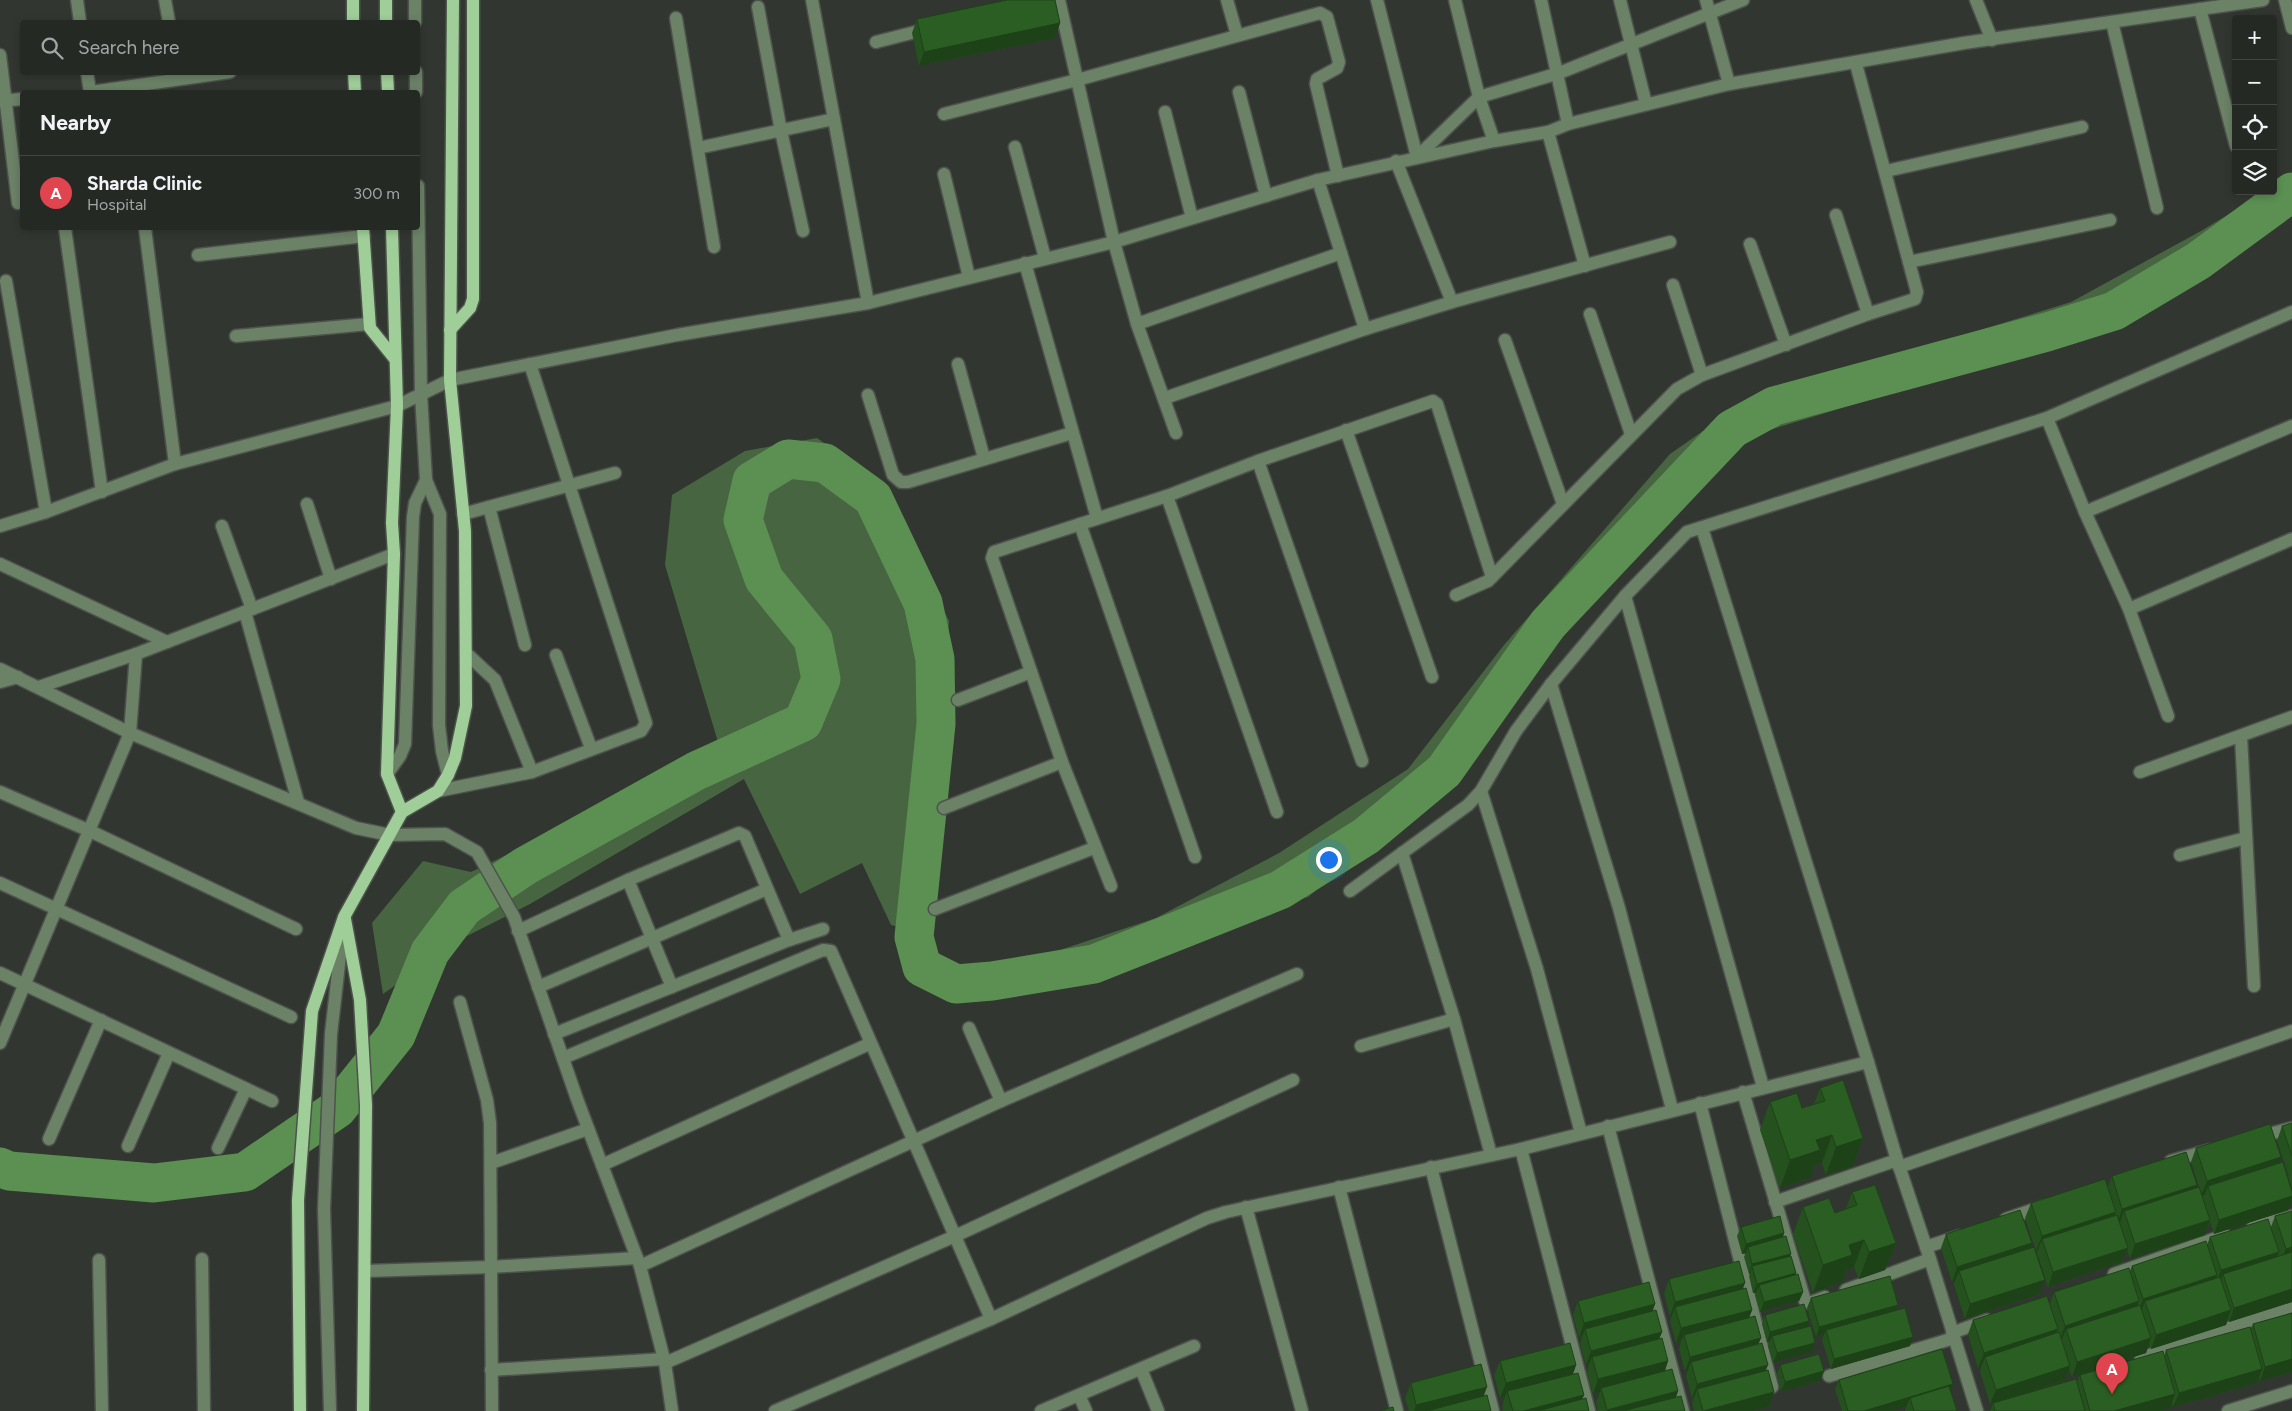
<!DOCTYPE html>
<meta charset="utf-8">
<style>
:root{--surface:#252924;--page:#313531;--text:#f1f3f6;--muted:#a3a6a6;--line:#424541;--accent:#b7abf8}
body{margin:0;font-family:Figtree,sans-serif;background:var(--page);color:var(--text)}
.controls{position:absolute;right:15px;top:15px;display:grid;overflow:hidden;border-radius:5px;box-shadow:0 2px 8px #0003}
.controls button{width:45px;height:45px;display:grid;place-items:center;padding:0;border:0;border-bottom:1px solid var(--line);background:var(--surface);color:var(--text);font:25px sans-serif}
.you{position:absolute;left:1328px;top:859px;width:18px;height:18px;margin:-12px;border:4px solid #fff;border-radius:50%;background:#1a73e8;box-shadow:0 0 0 8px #1a73e833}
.badge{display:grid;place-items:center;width:32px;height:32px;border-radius:50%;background:var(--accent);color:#fff;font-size:16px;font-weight:700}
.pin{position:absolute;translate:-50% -41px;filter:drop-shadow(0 1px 2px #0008)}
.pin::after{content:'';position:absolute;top:26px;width:18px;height:15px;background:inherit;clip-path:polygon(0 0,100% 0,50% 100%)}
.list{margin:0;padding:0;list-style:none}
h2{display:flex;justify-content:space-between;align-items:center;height:65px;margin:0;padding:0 20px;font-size:21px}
h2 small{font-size:16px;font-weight:400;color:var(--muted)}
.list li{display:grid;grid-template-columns:32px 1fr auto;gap:15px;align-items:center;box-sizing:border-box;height:75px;padding:0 20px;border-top:1px solid var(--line)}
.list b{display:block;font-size:19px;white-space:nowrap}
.list p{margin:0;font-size:16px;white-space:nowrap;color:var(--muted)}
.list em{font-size:16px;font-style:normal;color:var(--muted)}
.icon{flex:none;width:28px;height:28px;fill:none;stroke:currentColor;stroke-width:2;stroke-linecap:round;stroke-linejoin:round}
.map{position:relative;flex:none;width:2292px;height:1411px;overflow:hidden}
.search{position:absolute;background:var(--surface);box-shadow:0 2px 8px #0003;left:20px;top:20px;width:400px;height:55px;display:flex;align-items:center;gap:12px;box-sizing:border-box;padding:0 18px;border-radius:5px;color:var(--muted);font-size:19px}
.panel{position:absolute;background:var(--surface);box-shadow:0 2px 8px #0003;left:20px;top:90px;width:400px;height:140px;border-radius:5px}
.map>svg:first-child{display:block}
</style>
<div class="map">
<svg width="2292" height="1411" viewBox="0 0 2292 1411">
<rect width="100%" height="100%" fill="#313730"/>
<g fill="#466540">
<path d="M2292,177V209L2118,315L2042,348L1739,439L1604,584L1536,672L1436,790L1308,897L1250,914L1076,975L983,1001L1009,967L1156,918L1279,853L1408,769L1504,645L1670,454L1743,403L2071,302L2201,231L2267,191H2273V188Z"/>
<path d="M817,438L867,473L915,555L949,621L934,874L927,933L891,925L862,863L800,894L744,779L530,904L459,940L383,994L372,923L423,861L471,872L554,832L718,742L665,565L672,495L745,451Z"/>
</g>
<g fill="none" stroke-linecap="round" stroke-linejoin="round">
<path stroke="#5c9052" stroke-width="39" d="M0,1167L9,1171L154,1183L245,1172L337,1109L396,1035L430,952L464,907L525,866L696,771L803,722L821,679L813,639L764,579L743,520L752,481L788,459L825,463L873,498L923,603L935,659L936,724L914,937L922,967L956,984L992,981L1094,964L1280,890L1366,836L1444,771L1548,624L1732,429L1774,406L2047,332L2114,311L2198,261L2292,192"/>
<defs>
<g id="minor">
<path d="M77,0L80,22"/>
<path d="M165,0L169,22"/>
<path d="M415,0V22"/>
<path d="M812,0L868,303"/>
<path d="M1059,0L1114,242L1137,324L1176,433"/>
<path d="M1227,0L1237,35"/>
<path d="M1377,0L1417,157"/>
<path d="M1455,0L1479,97L1494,141"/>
<path d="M1541,0L1568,124"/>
<path d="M1620,0L1646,104"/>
<path d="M1706,0L1729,84"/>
<path d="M1976,0L1992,40"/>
<path d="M2285,0L2292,28"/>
<path d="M758,7L781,131L803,231"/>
<path d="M2200,9L2236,146"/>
<path d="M676,18L714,247"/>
<path d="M2112,22L2157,208"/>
<path d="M876,42L927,29"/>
<path d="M0,55L18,203"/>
<path d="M87,72L90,92"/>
<path d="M416,72V92"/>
<path d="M91,92L230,72"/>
<path d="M1239,92L1266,196"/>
<path d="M0,101L22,99"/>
<path d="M1165,112L1192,218"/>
<path d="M944,114L1077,80L1320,13L1327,17L1339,62L1337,68L1317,79L1316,84L1338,176"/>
<path d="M1548,132L1585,266"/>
<path d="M1015,147L1045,258"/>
<path d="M698,148L834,119"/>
<path d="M1417,157L1479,97L1559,73L1743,0"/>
<path d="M1396,161L1452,302"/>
<path d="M1886,171L2082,127"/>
<path d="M944,174L969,277"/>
<path d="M1318,180L1365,329"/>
<path d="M418,186L421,394L426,480L440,514L439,725L442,751L448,775"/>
<path d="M1836,215L1868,314"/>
<path d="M65,228L102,492"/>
<path d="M145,228L175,464"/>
<path d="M1750,244L1786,345"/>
<path d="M198,255L364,236"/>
<path d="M1909,262L2110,220"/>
<path d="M1025,263L1097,518"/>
<path d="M6,281L46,512"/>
<path d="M1673,285L1702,375"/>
<path d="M1590,314L1631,434"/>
<path d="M1137,324L1341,253"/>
<path d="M236,336L369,324"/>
<path d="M1505,340L1563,504"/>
<path d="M958,364L984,458"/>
<path d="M868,395L893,475L901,482H908L1072,433"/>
<path d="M1165,398L1365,329L1452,302L1670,242"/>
<path d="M2047,418L2085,512L2129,609L2168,716"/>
<path d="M1346,430L1432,677"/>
<path d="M1258,461L1362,761"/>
<path d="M1167,496L1277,812"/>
<path d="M307,504L331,579"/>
<path d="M489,507L525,645"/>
<path d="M2085,512L2292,426"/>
<path d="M463,514L615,473"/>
<path d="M1080,524L1195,857"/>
<path d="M0,526L46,512L175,464L397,406L450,380L677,335L868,303L1114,242L1318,180L1494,141L1548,132L1568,124L1729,84L1964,43L2263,0"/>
<path d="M222,526L252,609"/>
<path d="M1702,528L1868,1062L1897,1160L1930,1259L1977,1411"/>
<path d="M0,564L167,642"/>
<path d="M1456,595L1488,581L1677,389L1702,375L1868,314L1915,299L1917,292L1856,64"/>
<path d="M1625,596L1763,1087"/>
<path d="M2129,609L2292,539"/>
<path d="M245,612L298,802"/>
<path d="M466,653L495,680L532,772"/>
<path d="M556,655L591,748"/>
<path d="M0,669L130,733L356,828L390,835L445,834L477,852L514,917L577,1099L640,1266L665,1363L672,1411"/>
<path d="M0,682L18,677"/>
<path d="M1551,684L1619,908L1672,1109"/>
<path d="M39,687L136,654L394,554"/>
<path d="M958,700L1031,672"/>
<path d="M2241,736L2254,986"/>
<path d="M2140,772L2292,717"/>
<path d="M387,774L400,756L405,744L413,517L415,503L426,480"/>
<path d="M438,791L532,772L641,731L646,723L530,364"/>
<path d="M1481,791L1537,969L1581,1133"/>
<path d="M0,792L90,831L296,929"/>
<path d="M944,808L1062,762"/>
<path d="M1402,853L1454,1019L1491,1155"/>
<path d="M2180,855L2246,838"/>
<path d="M628,880L672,987"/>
<path d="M0,883L291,1017"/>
<path d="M1111,886L1062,762L992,558L994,552L1167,496L1258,461L1433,401L1437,404L1492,577"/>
<path d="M1350,891L1468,805L1481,791L1516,731L1551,684L1625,596L1687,532L2047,418L2292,312"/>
<path d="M935,909L1094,848"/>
<path d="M518,931L628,880L739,833L745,836L789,940"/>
<path d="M0,973L272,1101"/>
<path d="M538,987L767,889"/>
<path d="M460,1002L487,1100L490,1123L492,1411"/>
<path d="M969,1028L1001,1101"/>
<path d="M554,1034L789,940L823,929"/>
<path d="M0,1043L130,733L136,654"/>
<path d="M1361,1046L1454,1019"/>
<path d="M563,1058L823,950L831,951L991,1319"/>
<path d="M1743,1092L1805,1301L1809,1303L1825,1297"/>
<path d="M1700,1103L1772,1387"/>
<path d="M1608,1126L1683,1411"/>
<path d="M2258,1137L2292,1128"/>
<path d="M49,1139L101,1020"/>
<path d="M128,1146L169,1053"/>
<path d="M218,1148L246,1089"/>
<path d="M1521,1149L1589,1411"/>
<path d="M2171,1161L2210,1150"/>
<path d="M491,1163L588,1129"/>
<path d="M602,1165L869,1044"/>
<path d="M1431,1167L1493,1411"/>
<path d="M1899,1167L2292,1031"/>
<path d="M1339,1187L1397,1411"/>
<path d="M1775,1202L1897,1160"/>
<path d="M1246,1207L1302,1411"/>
<path d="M2006,1219L2044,1206"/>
<path d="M2253,1227L2292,1216"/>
<path d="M1926,1247L1959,1236"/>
<path d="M202,1259L204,1411"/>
<path d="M99,1260L102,1411"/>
<path d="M640,1266L1001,1101L1297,974"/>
<path d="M365,1271L491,1267L637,1258"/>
<path d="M2114,1274L2225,1235"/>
<path d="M1846,1290L1930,1259"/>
<path d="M1952,1333L1987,1320"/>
<path d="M2141,1358L2292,1306"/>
<path d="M665,1363L955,1236L1293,1080"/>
<path d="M1141,1369L1158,1411"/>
<path d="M491,1370L664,1359"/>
<path d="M1829,1376L1954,1338"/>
<path d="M1079,1395L1086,1411"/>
<path d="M330,1411L324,1209L331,1034L343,929"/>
<path d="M775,1411L991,1319L1207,1218L1226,1212L1521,1149L1868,1062"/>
<path d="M1041,1411L1194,1346"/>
<path d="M2228,1411L2292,1391"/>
</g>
<g id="major">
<path d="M386,0V22"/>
<path d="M353,22V0"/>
<path d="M354,72L355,92"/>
<path d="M387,72L388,92"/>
<path d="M363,228L370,328L395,359"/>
<path d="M392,228L397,406L392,523L394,554L387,774L402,812"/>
<path d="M450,330L470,308L473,299V0"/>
<path d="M345,919L360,1000L366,1105L363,1411"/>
<path d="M300,1411L298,1200L312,1011L344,917L402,812L438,791L448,775L455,758L466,706L465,531L450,380L453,0"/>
</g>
</defs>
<use href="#minor" stroke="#4d534c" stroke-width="15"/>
<use href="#major" stroke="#4d534c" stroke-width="15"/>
<use href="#minor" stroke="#6b8267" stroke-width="12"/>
<use href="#major" stroke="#a0ce98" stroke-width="12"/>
</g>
<g fill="#25511e">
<path d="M917,19L1060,23L1055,38L919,66L912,33Z"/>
<path d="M1820,1088L1863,1138L1853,1166L1826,1175L1822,1163L1815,1165L1810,1178L1780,1188L1760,1130L1770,1102L1802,1108L1814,1104Z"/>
<path d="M2292,1123V1188L2288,1176L2289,1174H2288L2277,1141L2282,1126Z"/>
<path d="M2196,1148L2279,1163L2288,1210L2214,1234L2210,1221L2205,1235L2130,1259L2127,1249L2122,1262L2048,1287L2037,1253L2038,1250L2036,1251L2025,1218L2031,1203L2108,1186L2112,1176L2196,1188L2199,1187L2191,1162Z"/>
<path d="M1852,1192L1896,1243L1885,1270L1859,1279L1854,1267L1847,1270L1842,1282L1813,1293L1793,1234L1803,1207L1835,1213L1846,1209Z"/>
<path d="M2292,1211V1302L2229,1322L2228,1319L2226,1325L2151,1349L2149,1344L2146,1353L2072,1377L2069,1369L2065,1380L2006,1399L2077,1382L2080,1375L2164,1356L2166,1350L2251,1330L2253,1324L2292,1313V1372L2260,1381L2259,1377L2257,1383L2173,1407L2172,1403L2170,1408L2160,1411H1990L1993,1404H1990L1980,1371L1981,1367L1978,1368L1968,1334L1973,1320L2050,1304L2054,1292L2130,1271L2132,1266L2207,1245L2210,1237L2271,1227L2275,1216Z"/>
<path d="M1741,1227L1784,1233L1783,1237L1790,1256L1796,1273L1795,1275L1803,1292L1799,1301L1760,1312L1755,1295L1756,1293H1753L1749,1276L1750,1274H1749L1744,1257L1746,1253L1742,1254L1737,1236Z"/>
<path d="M1946,1234L2032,1243L2030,1248L2039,1294L1965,1319L1954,1285L1955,1281L1952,1282L1941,1248Z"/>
<path d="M1669,1279L1743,1288L1752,1310L1749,1317L1761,1338L1758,1344L1766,1371L1769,1407L1753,1411H1694L1692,1403L1694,1398H1692L1686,1376L1688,1370L1685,1371L1679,1349L1681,1341L1676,1343L1670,1321L1672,1315L1670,1316L1664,1294Z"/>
<path d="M1811,1298L1896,1310L1910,1346L1831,1369L1822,1340L1824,1335L1816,1337L1807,1308Z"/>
<path d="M1578,1301L1655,1304L1652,1311L1662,1332L1659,1339L1668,1361L1665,1371L1678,1391L1676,1397L1685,1411H1598L1596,1402L1600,1392L1593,1394L1587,1372L1589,1364L1586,1365L1580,1343L1582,1337L1579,1338L1573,1315Z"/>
<path d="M1765,1315L1807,1326L1812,1352L1773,1363L1768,1346L1770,1341L1767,1342L1762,1324Z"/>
<path d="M1500,1361L1576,1365L1573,1374L1584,1395L1582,1399L1589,1411H1503L1502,1406L1505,1397L1500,1398L1494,1376Z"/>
<path d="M1780,1365L1820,1381L1781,1391L1777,1374Z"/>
<path d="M1839,1380L1953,1384L1950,1391L1957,1411H1905L1906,1407L1892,1411H1842L1835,1389Z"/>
<path d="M1411,1383L1484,1396L1491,1411H1409L1405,1398Z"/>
</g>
<g fill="#1e4218">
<path d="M1060,23L1055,38L919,66L924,52Z"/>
<path d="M1832,1135L1822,1163L1815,1165L1810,1178L1780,1188L1790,1160L1816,1140Z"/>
<path d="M1863,1138L1853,1166L1826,1175L1836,1147Z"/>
<path d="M2281,1157L2276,1172L2208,1186L2205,1195L2201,1196L2207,1181Z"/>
<path d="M2197,1185L2192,1199L2124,1211L2120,1223L2117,1224L2122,1209Z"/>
<path d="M2292,1196V1199L2288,1210L2214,1234L2219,1220Z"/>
<path d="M2116,1212L2111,1227L2042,1239L2038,1250L2036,1251L2042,1236Z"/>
<path d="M2210,1220L2205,1235L2130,1259L2135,1244Z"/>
<path d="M1784,1233L1781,1243L1748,1247L1746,1253L1742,1254L1746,1244Z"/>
<path d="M1864,1240L1854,1267L1847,1270L1842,1282L1813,1293L1823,1265L1849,1245Z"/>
<path d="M1896,1243L1885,1270L1859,1279L1869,1252Z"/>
<path d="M2032,1243L2026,1258L1959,1271L1955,1281L1952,1282L1957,1267Z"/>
<path d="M2292,1247V1259L2280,1263L2286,1249Z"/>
<path d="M2128,1248L2122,1262L2048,1287L2053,1272Z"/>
<path d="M2279,1252L2274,1266L2223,1274L2220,1283L2216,1284L2221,1270Z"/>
<path d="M1791,1254L1788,1263L1752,1266L1750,1274H1749L1752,1264Z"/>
<path d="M1796,1273L1792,1283L1759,1285L1756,1293H1753L1757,1284Z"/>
<path d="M2217,1275L2212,1290L2145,1301L2141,1312L2138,1314L2143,1299Z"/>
<path d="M2045,1280L2039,1294L1965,1319L1970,1304Z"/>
<path d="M1745,1283L1740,1297L1675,1307L1672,1315L1670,1316L1675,1302Z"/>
<path d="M2292,1289V1302L2229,1322L2234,1308Z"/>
<path d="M1803,1292L1799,1301L1760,1312L1764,1302Z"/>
<path d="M2139,1301L2134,1316L2066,1329L2062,1339L2060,1340L2065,1326Z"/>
<path d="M1655,1304L1650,1319L1585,1329L1582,1337L1579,1338L1584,1323Z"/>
<path d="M1898,1305L1894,1314L1826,1330L1824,1335L1816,1337L1819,1327Z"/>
<path d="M1752,1310L1747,1324L1684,1335L1681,1341L1676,1343L1681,1328Z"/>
<path d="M2231,1310L2226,1325L2151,1349L2156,1335Z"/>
<path d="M1809,1321L1806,1331L1772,1336L1770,1341L1767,1342L1770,1332Z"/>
<path d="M2058,1329L2053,1344L1985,1357L1981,1367L1978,1368L1984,1353Z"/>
<path d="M1662,1332L1656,1346L1592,1357L1589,1364L1586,1365L1591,1351Z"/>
<path d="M1913,1337L1910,1346L1831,1369L1834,1359Z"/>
<path d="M1761,1338L1755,1352L1691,1362L1688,1370L1685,1371L1690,1357Z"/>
<path d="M2151,1338L2146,1353L2072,1377L2077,1362Z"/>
<path d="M1815,1343L1812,1352L1773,1363L1777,1353Z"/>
<path d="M2292,1359V1372L2260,1381L2265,1367Z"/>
<path d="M1668,1361L1663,1375L1601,1388L1600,1392L1593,1394L1598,1379Z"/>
<path d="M1576,1365L1571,1379L1507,1391L1505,1397L1500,1398L1506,1383Z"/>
<path d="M1768,1365L1762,1380L1697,1389L1694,1398H1692L1697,1384Z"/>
<path d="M2070,1366L2065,1380L1990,1404L1996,1390Z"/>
<path d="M2262,1369L2257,1383L2173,1407L2179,1393Z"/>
<path d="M1824,1371L1820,1381L1781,1391L1785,1382Z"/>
<path d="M1953,1384L1949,1394L1910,1398L1906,1407L1892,1411H1864Z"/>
<path d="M1487,1387L1482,1401L1445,1411H1414L1416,1405Z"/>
<path d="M1678,1391L1673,1406L1652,1411H1607V1410Z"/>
<path d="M1774,1392L1769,1407L1753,1411H1704Z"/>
<path d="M2175,1394L2170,1408L2160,1411H2114Z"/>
<path d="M1584,1395L1578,1409L1572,1411H1523Z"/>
</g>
<g fill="#2b5e23" stroke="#1e4218">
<path d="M1007,0H1055L1060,23L924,52L917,19Z"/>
<path d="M1843,1080L1863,1138L1836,1147L1832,1135L1816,1140L1820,1150L1790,1160L1770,1102L1797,1093L1802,1108L1825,1101L1820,1088Z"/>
<path d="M2292,1123V1156L2282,1126Z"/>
<path d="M2270,1124L2281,1157L2207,1181L2196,1148Z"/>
<path d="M2186,1152L2197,1185L2122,1209L2112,1176Z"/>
<path d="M2283,1162L2292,1192V1196L2219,1220L2208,1186Z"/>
<path d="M2105,1179L2116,1212L2042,1236L2031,1203Z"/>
<path d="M1875,1185L1896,1243L1869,1252L1864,1240L1849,1245L1852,1255L1823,1265L1803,1207L1829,1198L1835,1213L1857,1205L1852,1192Z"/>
<path d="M2199,1187L2210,1220L2135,1244L2124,1211Z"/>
<path d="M2020,1210L2032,1243L1957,1267L1946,1234Z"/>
<path d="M2292,1211V1247L2286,1249L2275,1216Z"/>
<path d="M2117,1215L2128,1248L2053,1272L2042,1239Z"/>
<path d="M1780,1216L1784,1233L1746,1244L1741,1227Z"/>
<path d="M2268,1219L2279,1252L2221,1270L2210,1237Z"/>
<path d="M1786,1236L1791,1254L1752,1264L1748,1247Z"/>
<path d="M2206,1241L2217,1275L2143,1299L2132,1266Z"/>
<path d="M2034,1247L2045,1280L1970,1304L1959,1271Z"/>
<path d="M2292,1252V1289L2234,1308L2223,1274Z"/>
<path d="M1791,1256L1796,1273L1757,1284L1752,1266Z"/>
<path d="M1739,1261L1745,1283L1675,1302L1669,1279Z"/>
<path d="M2129,1268L2139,1301L2065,1326L2054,1292Z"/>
<path d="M1798,1274L1803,1292L1764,1302L1759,1285Z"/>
<path d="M1890,1276L1898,1305L1819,1327L1811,1298Z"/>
<path d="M2220,1277L2231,1310L2156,1335L2145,1301Z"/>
<path d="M1649,1282L1655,1304L1584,1323L1578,1301Z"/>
<path d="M1746,1288L1752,1310L1681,1328L1675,1307Z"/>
<path d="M2047,1296L2058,1329L1984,1353L1973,1320Z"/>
<path d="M1804,1304L1809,1321L1770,1332L1765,1315Z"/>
<path d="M2140,1305L2151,1338L2077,1362L2066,1329Z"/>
<path d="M1905,1308L1913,1337L1834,1359L1826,1330Z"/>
<path d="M1656,1310L1662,1332L1591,1351L1585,1329Z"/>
<path d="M2292,1313V1359L2265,1367L2253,1324Z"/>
<path d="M1755,1316L1761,1338L1690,1357L1684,1335Z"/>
<path d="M1811,1326L1815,1343L1777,1353L1772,1336Z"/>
<path d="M2250,1327L2262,1369L2179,1393L2166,1350Z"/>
<path d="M2059,1332L2070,1366L1996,1390L1985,1357Z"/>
<path d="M1662,1338L1668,1361L1598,1379L1592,1357Z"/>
<path d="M1570,1343L1576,1365L1506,1383L1500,1361Z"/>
<path d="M1762,1343L1768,1365L1697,1384L1691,1362Z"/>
<path d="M1942,1349L1953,1384L1864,1411H1848L1839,1380Z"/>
<path d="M2163,1351L2175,1394L2114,1411H2090L2080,1375Z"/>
<path d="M1819,1354L1824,1371L1785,1382L1780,1365Z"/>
<path d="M1481,1364L1487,1387L1416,1405L1411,1383Z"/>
<path d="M1672,1369L1678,1391L1607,1410L1601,1388Z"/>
<path d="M1768,1370L1774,1392L1703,1411L1697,1389Z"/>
<path d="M1578,1373L1584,1395L1523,1411H1513L1507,1391Z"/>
<path d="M2076,1379L2085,1411H1995L1993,1403Z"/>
<path d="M1949,1386L1957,1411H1914L1910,1398Z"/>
<path d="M1487,1395L1491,1411H1427Z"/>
<path d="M1681,1396L1685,1411H1623Z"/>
<path d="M1586,1398L1589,1411H1538Z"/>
<path d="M1393,1407L1394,1411H1379Z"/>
</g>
</svg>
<div class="controls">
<button>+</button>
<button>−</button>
<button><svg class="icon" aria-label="locate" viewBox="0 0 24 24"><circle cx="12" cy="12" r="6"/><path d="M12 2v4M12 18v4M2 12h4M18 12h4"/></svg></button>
<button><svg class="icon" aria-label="layers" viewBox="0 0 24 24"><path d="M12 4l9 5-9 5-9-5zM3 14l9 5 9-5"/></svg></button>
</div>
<div class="you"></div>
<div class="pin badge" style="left:2112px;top:1394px;background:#e0444e">A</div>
<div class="search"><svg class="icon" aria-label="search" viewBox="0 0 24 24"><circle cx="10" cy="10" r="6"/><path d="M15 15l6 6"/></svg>Search here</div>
<section class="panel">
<h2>Nearby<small></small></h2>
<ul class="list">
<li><span class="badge" style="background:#e0444e">A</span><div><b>Sharda Clinic</b><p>Hospital</p></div><em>300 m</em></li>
</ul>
</section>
</div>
